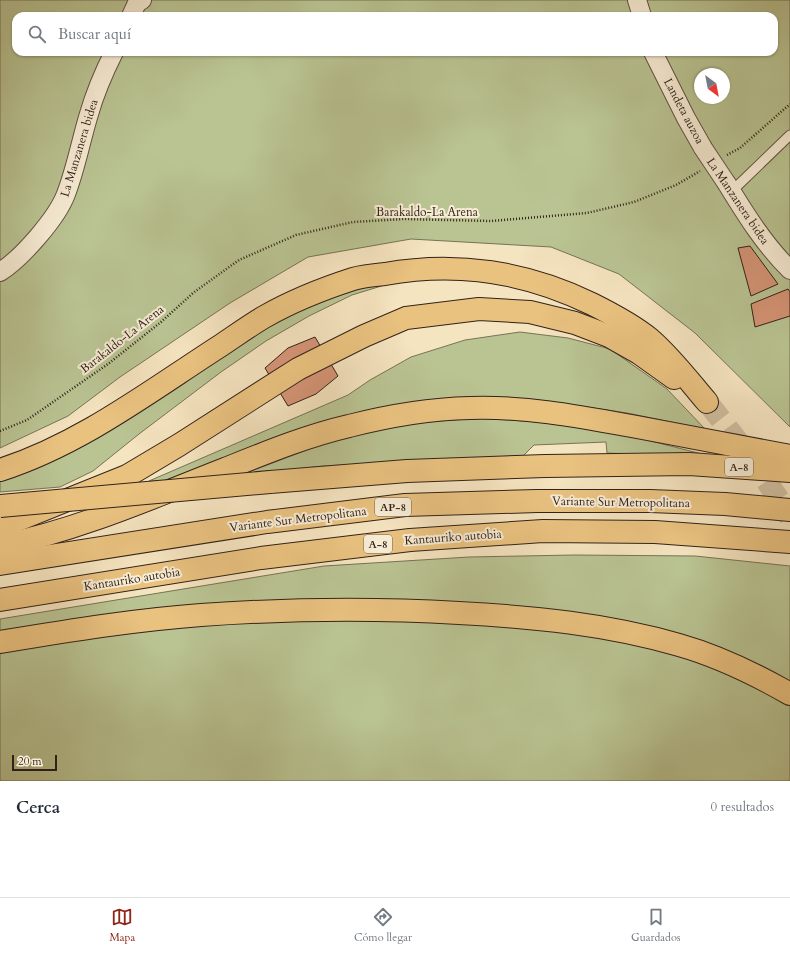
<!DOCTYPE html>
<html lang="es">
<meta charset="utf-8">
<style>
:root{--surface:#fff;--page:#f6f6f7;--text:#1f2937;--muted:#747a83;--line:#e0e1e3;--accent:#8f2418}
body{margin:0;font-family:Cardo,serif;background:var(--page);color:var(--text)}
.compass{position:absolute;left:694px;top:68px;width:36px;height:36px;border-radius:50%;background:var(--surface);box-shadow:0 1px 3px #0004;rotate:148deg}
.scale{position:absolute;left:12px;bottom:10px;width:45px;box-sizing:border-box;padding-left:4px;border:2px solid #312219;border-top:0;font-size:11px;line-height:14px;white-space:nowrap;color:#312219;-webkit-text-stroke:3px #f8edd6;paint-order:stroke}
.list{margin:0;padding:0;list-style:none}
h2{display:flex;justify-content:space-between;align-items:center;height:52px;margin:0;padding:0 16px;font-size:17px}
h2 small{font-size:13px;font-weight:400;color:var(--muted)}
.icon{flex:none;width:22px;height:22px;fill:none;stroke:currentColor;stroke-width:2;stroke-linecap:round;stroke-linejoin:round}
.map{position:relative;flex:none;width:790px;height:781px;overflow:hidden}
.search{position:absolute;background:var(--surface);box-shadow:0 1px 3px #0004;left:12px;right:12px;top:12px;height:44px;display:flex;align-items:center;gap:10px;box-sizing:border-box;padding:0 14px;border-radius:12px;color:var(--muted);font-size:15px}
.sheet{height:116px;background:var(--surface)}
nav{display:flex;justify-content:space-around;align-items:center;box-sizing:border-box;height:56px;border-top:1px solid var(--line);background:var(--surface);font-size:11px;color:var(--muted)}
nav a{display:grid;justify-items:center;gap:2px}
nav .on{color:var(--accent)}
.map>svg:first-child{display:block}
</style>
<div class="map">
<svg width="790" height="781" viewBox="0 0 790 781">
<rect width="100%" height="100%" fill="#f5e4c0"/>
<filter id="stains"><feTurbulence type="fractalNoise" baseFrequency=".005" numOctaves="4"/><feColorMatrix values="0 0 0 0 .2 0 0 0 0 .09 0 0 0 0 .02 0 0 0 .5 -.17"/></filter>
<radialGradient id="worn" r=".72"><stop offset=".6" stop-color="#630" stop-opacity="0"/><stop offset="1" stop-color="#630" stop-opacity=".3"/></radialGradient>
<g fill="#bac493" stroke="#767356" fill-rule="evenodd">
<path d="M0,0H790V427L695,333L619,274L551,247L411,239L308,257L230,303L120,377L68,416L0,448ZM16,16H774V52H16ZM700,74H724V98H700Z"/>
<path d="M388,284L352,295L309,316L266,341L221,372L139,434L93,471L60,487L0,492V480L282,318L348,290Z"/>
<path d="M520,332L568,338L610,349L667,389L705,429L627,413L553,402L472,397L172,481H149L348,395L370,380L411,357L465,340Z"/>
<path d="M482,418L552,423L623,434L714,457L607,453L606,442L534,445L523,456L323,466L241,475L338,438L412,423Z"/>
<path d="M574,555L695,556L790,566V781H0V619L324,566L469,557Z"/>
</g>
<g fill="#d59476" stroke="#312219">
<path d="M750,246L778,284L751,296L738,248Z"/>
<path d="M788,289L790,292V316L755,327L751,304Z"/>
<path d="M315,337L338,376L316,394L288,406L265,368L288,348Z"/>
</g>
<g fill="none" stroke-linecap="round" stroke-linejoin="round">
<path stroke="#cebd9f" stroke-width="22" stroke-dasharray="22 11" stroke-linecap="butt" d="M707,402C737,439 765,477 790,517"/>
<defs>
<path id="service" d="M731,192L790,135"/>
<g id="minor">
<path d="M637,0L642,16"/>
<path d="M131,16L137,3L142,0"/>
<path d="M653,52L686,118L703,148"/>
<path d="M727,184C746,215 764,244 790,270"/>
<path d="M0,272C22,258 57,218 66,194C76,168 81,140 89,114C95,93 104,72 114,52"/>
</g>
<g id="motorway">
<path d="M0,470C81,444 150,391 220,346C235,336 249,326 264,317C292,301 322,289 353,279C363,276 374,275 385,274C456,261 527,272 592,304C612,314 633,325 650,339C672,358 689,381 707,402"/>
<path d="M270,482L407,471L545,466L689,464L790,471"/>
<path d="M0,527L127,476L179,445L298,369L364,336L406,318L479,309L530,312L575,323L609,336L639,353L674,378"/>
<path d="M0,546C78,530 151,498 225,469C265,453 306,436 349,426C388,416 429,409 470,408C526,406 582,417 637,427C688,437 739,446 790,456"/>
<path d="M0,564L267,522L405,505L537,501H650L725,504L790,510"/>
<path d="M0,600L261,558L410,540L543,531L655,532L790,542"/>
<path d="M0,642C67,631 133,620 201,615C287,609 373,608 459,613C533,617 607,624 679,645C718,656 755,674 790,694"/>
</g>
</defs>
<use href="#service" stroke="#625243" stroke-width="11"/>
<use href="#minor" stroke="#625243" stroke-width="20"/>
<use href="#motorway" stroke="#312219" stroke-width="24"/>
<g stroke="#312219" stroke-width="2.5" stroke-dasharray="1 2" stroke-linecap="butt">
<path d="M727,155L740,148L790,104"/>
<path d="M0,431L27,420L108,364L161,322L193,293L239,260L296,235L353,222L404,219L491,221L587,213L634,202L676,185L700,171"/>
</g>
<use href="#service" stroke="#f8edd6" stroke-width="9"/>
<use href="#minor" stroke="#f8edd6" stroke-width="18"/>
<use href="#motorway" stroke="#eac280" stroke-width="22"/>
<defs>
<path id="minor-bridge" d="M703,148L727,184"/>
<path id="motorway-bridge" d="M0,506L270,482"/>
</defs>
<use href="#minor-bridge" stroke="#625243" stroke-width="20" stroke-linecap="butt"/>
<use href="#motorway-bridge" stroke="#312219" stroke-width="24" stroke-linecap="butt"/>
<use href="#minor-bridge" stroke="#f8edd6" stroke-width="18"/>
<use href="#motorway-bridge" stroke="#eac280" stroke-width="22"/>
</g>
<g text-anchor="middle" stroke-width="4" stroke-linejoin="round" paint-order="stroke">
<g fill="#f8edd6" stroke="#6d5f52" stroke-width="1">
<rect x="725" y="458" width="28" height="18" rx="3"/>
<rect x="375" y="498" width="36" height="18" rx="3"/>
<rect x="364" y="535" width="28" height="18" rx="3"/>
</g>
<g font-size="11" font-weight="bold" fill="#312219">
<text x="739" y="471">A-8</text>
<text x="393" y="511">AP-8</text>
<text x="378" y="548">A-8</text>
</g>
<g font-size="12" fill="#312219" stroke="#f8edd6">
<text transform="translate(684 111) rotate(62)" y="4">Landeta auzoa</text>
<text transform="translate(79 148) rotate(-73)" y="4">La Manzanera bidea</text>
<text transform="translate(738 201) rotate(56)" y="4">La Manzanera bidea</text>
<text x="427" y="216">Barakaldo-La Arena</text>
<text transform="translate(122 339) rotate(-38)" y="4">Barakaldo-La Arena</text>
<text transform="translate(621 502) rotate(1)" y="4">Variante Sur Metropolitana</text>
<text transform="translate(298 519) rotate(-7)" y="4">Variante Sur Metropolitana</text>
<text transform="translate(453 537) rotate(-4)" y="4">Kantauriko autobia</text>
<text transform="translate(132 579) rotate(-9)" y="4">Kantauriko autobia</text>
</g>
</g>
<rect width="100%" height="100%" filter="url(#stains)"/>
<rect width="100%" height="100%" fill="url(#worn)"/>
</svg>
<svg class="compass" viewBox="-18 -18 36 36"><path d="M0-13l5 13h-10z" fill="#e53935"/><path d="M0 13l5-13h-10z" fill="#747a83"/></svg>
<div class="scale">20 m</div>
<div class="search"><svg class="icon" aria-label="search" viewBox="0 0 24 24"><circle cx="10" cy="10" r="6"/><path d="M15 15l6 6"/></svg>Buscar aquí</div>
</div>
<section class="sheet">
<h2>Cerca<small>0 resultados</small></h2>
<ul class="list">
</ul>
</section>
<nav>
<a class="on"><svg class="icon" aria-label="map" viewBox="0 0 24 24"><path d="M3 6l6-2 6 2 6-2v14l-6 2-6-2-6 2zM9 4v14M15 6v14"/></svg>Mapa</a>
<a><svg class="icon" aria-label="directions" viewBox="0 0 24 24"><path d="M12 3l9 9-9 9-9-9zM9 14v-3h6M13 9l2 2-2 2"/></svg>Cómo llegar</a>
<a><svg class="icon" aria-label="saved" viewBox="0 0 24 24"><path d="M7 4h10v16l-5-4-5 4z"/></svg>Guardados</a>
</nav>
